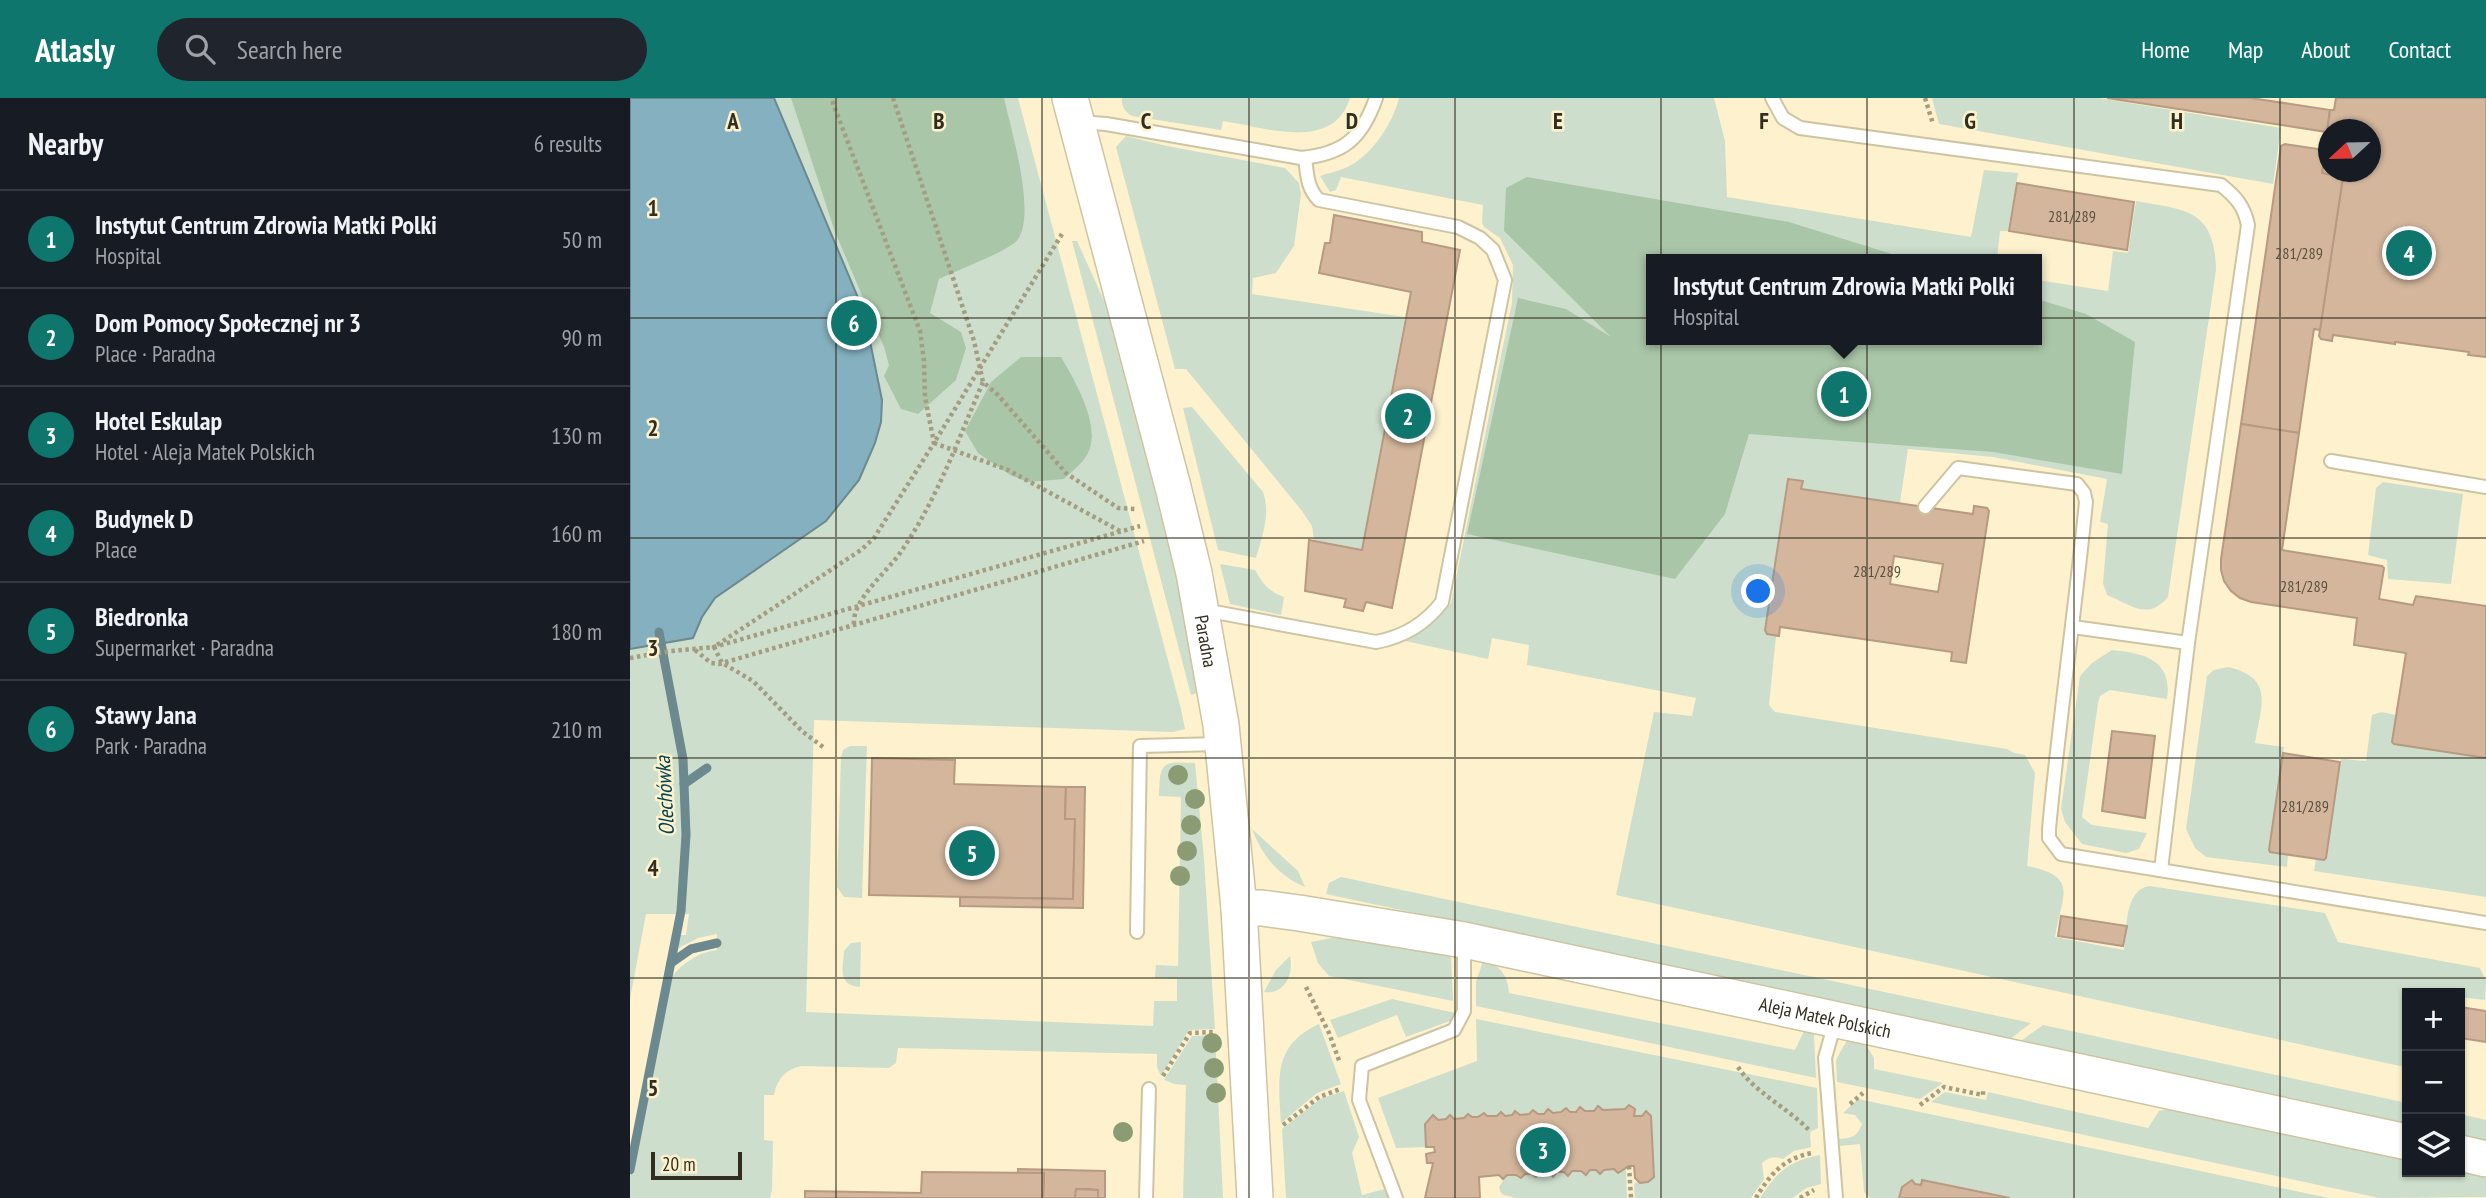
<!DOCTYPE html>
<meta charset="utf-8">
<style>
:root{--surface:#171b24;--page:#20242c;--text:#f1f3f6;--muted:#9ea1a6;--line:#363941;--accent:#0f766e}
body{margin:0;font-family:"PT Sans Narrow",sans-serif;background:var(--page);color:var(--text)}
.controls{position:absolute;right:21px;bottom:21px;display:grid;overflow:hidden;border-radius:0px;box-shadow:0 2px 5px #0004}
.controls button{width:63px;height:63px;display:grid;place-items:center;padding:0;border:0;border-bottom:2px solid var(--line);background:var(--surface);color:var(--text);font:35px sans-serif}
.compass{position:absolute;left:1688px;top:21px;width:63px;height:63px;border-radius:50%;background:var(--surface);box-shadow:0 2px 5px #0004;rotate:248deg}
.scale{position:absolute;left:21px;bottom:18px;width:91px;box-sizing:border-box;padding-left:7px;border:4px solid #312d1f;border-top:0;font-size:19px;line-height:24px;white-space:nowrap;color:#312d1f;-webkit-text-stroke:5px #fdf2cd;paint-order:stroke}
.you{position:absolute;left:1129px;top:494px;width:24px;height:24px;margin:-18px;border:5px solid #fff;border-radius:50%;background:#1a73e8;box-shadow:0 0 0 10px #1a73e833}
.badge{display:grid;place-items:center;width:46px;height:46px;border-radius:50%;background:var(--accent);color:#fff;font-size:23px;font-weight:700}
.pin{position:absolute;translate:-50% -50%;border:4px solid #fff;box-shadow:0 2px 7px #0006}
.popup{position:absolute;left:1016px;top:156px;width:396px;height:91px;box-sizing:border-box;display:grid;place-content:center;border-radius:0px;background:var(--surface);filter:drop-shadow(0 2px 5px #0005);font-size:23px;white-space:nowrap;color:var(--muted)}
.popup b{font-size:26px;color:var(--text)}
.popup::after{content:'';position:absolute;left:50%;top:100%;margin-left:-14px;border:14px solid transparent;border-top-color:var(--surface)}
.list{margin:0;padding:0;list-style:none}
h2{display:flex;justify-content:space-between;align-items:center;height:91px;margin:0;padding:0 28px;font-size:30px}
h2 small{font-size:23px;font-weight:400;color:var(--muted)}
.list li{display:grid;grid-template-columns:46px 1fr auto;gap:21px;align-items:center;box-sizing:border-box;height:98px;padding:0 28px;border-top:2px solid var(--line)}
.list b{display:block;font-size:26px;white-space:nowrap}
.list p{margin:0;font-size:23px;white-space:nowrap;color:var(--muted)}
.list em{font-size:23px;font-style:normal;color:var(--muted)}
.icon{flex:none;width:38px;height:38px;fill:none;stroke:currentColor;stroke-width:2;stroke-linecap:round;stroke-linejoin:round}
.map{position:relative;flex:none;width:1856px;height:1100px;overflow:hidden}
header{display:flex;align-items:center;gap:42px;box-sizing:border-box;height:98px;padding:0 35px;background:var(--accent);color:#fff}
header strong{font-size:33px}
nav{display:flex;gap:38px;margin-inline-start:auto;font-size:24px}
.search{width:490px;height:63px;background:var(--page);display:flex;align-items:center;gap:18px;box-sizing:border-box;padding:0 24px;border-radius:38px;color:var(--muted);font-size:26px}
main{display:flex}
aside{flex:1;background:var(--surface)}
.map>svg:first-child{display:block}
</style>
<header>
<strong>Atlasly</strong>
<div class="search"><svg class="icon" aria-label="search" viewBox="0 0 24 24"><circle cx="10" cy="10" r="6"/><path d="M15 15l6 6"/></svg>Search here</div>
<nav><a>Home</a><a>Map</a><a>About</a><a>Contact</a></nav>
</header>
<main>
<aside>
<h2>Nearby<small>6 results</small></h2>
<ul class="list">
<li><span class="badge">1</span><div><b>Instytut Centrum Zdrowia Matki Polki</b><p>Hospital</p></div><em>50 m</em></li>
<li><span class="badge">2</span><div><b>Dom Pomocy Społecznej nr 3</b><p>Place · Paradna</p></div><em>90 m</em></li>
<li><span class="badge">3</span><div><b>Hotel Eskulap</b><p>Hotel · Aleja Matek Polskich</p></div><em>130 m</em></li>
<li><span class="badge">4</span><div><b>Budynek D</b><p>Place</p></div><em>160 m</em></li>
<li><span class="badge">5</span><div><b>Biedronka</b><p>Supermarket · Paradna</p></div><em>180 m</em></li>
<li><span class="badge">6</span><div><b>Stawy Jana</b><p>Park · Paradna</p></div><em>210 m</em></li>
</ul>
</aside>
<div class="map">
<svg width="1856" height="1100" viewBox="0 0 1856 1100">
<rect width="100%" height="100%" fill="#fdf2cd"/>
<g fill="#cddfcc">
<path d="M0,0H388L551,611L555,631L543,634L184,622L176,914L523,928L524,903H547V881L525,880L526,867L548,868L551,699L529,698C530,664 531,663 565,665L574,761L585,931L559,932L531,978L527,969V956L268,950L266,965L259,970L171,968C155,972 147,981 144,997H134V1042L143,1043L142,1092L140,1100H0V1079L41,880C52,865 69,854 87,852V836L68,840L45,852L48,837H56L59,816H16L0,901Z"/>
<path d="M492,0H720C703,55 634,29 593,23L591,32L502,18C495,14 491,8 492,0Z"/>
<path d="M769,0H1084L1095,43L1097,99L1341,139L1354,72L1388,75L1378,133H1370L1367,161H1021V242H1406L1407,182L1478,193L1483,153L1498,155L1506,103C1556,112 1585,111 1586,172L1538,499C1518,523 1501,507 1477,497L1473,485L1478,426L1470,424L1477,381L1363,359L1278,351L1270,405L1172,391L1173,382H1157L1135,531L1137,536L1146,538L1139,607L1145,614L1377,651L1384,655L1395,657L1405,675L1397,768C1451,779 1431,798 1425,839L1494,852C1497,831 1494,791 1520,788L1695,815L1708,844L1850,870L1856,883L1855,902L1830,899V895H1777V967L1770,968L986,797L1024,614L1062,618L1066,600L897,567L899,547L862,540L858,561L771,542C792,533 807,524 821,505L882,204L883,167L870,140L854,129L852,125L853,107L711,79L706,92L700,94L690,78C702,74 715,72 726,64C746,50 763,24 769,0Z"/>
<path d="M1302,0H1469L1651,30L1643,86L1309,26Z"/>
<path d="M496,38L537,48L655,70L669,85L671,96L664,148L646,175L623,180L622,196L775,219L732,451L684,442L682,428L672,413L556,271H545L486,49Z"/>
<path d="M442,143H447L481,218L548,486L567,595L561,597Z"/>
<path d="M562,309L633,394C641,417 632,438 626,460L588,452L553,310Z"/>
<path d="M1753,384L1833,396L1821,486L1758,481L1757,462L1738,457L1746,390Z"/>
<path d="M590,466L625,472C633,486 638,493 654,499L651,517L600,506Z"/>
<path d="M1482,552C1514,555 1543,562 1537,601L1480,592L1470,598L1468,605L1452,719L1462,727L1517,735L1509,751L1496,755L1452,746L1435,724L1431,711L1450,578L1462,565Z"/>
<path d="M1598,569C1645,580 1631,607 1625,645L1654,649L1639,751L1640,754L1658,757L1657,769L1576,759L1565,750L1556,731L1577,578L1584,572Z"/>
<path d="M1752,614L1766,617L1762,643L1764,646L1856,660V799L1684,773L1686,761L1694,762L1696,760L1711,661L1736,663L1742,617Z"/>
<path d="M220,648H237L232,800L214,799L207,789L211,659L213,652Z"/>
<path d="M622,731L668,773L675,789C648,778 632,757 622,731Z"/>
<path d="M711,779L1401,925L1379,942L696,796L699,785Z"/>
<path d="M701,840L733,841L821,857L823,903L699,878L688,865L681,844Z"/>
<path d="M231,844L230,889C207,887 213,870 214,853L221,845Z"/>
<path d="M660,858C664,875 655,897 634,894L646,872Z"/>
<path d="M853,863C870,866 878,878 879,895L1165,952L1174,933L1184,936L1186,980L846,908V884Z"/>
<path d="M762,901L825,915L820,923L776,939L767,917L708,940L700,922Z"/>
<path d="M846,921L1187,990L1188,1030L1180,1034L1181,1049L1164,1053L1153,1061C1144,1058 1140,1059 1132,1065L1134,1081L1121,1100H1005L1004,1086L1008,1083L1011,1085L1018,1084L1024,1079L1016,1014L1012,1018H1004V1011L999,1007L995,1011L973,1012L968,1008L964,1013H955L950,1009L946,1014H940L936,1011L931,1014L923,1015L918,1011L914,1016H908L903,1012L899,1016L890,1017L885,1013L882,1017L875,1018L871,1014L867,1018H857L854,1015L848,1019H842L838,1016L834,1020L824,1021L820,1017L816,1021L808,1022L803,1018L795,1026L796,1049L766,1050L748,1000L847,963Z"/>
<path d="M689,926L711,986L687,995L651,1025C649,980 642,948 689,926Z"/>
<path d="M1413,927L1777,1005V1027L1388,945Z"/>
<path d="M585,937L593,1100H553L556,987L544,986L534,982L562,938Z"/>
<path d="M1217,942L1236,947L1244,960V971L1313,985L1290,1001L1207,984L1206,962Z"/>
<path d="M714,993L729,1039L722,1055L732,1097L755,1091L758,1100H656L652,1031L690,1001Z"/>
<path d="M1315,994L1356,1002L1358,994L1518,1030L1529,1013L1539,1011L1777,1062V1074L1830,1073L1856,1078V1099L1749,1100L1301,1004Z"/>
<path d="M1228,1001L1699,1100H1381L1293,1082L1291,1087L1285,1086L1282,1082L1272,1089L1269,1100H1240L1234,1094L1230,1046L1210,1048L1209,1041C1222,1040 1227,1039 1232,1026L1225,1017L1213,1015Z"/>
<path d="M1830,1016L1856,1022V1042L1830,1037Z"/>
<path d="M1190,1057L1191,1086L1176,1090L1163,1100H1130C1147,1074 1158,1063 1190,1057Z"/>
<path d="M992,1070L996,1071L997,1100H884C877,1096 871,1100 869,1089L877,1077H886L891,1080L895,1076H901L906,1079L909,1075L919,1074L924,1077L927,1074H934L938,1078L942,1073H951L956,1077L960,1072H966L970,1076L974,1072L984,1071L988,1075Z"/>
</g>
<g fill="#aac6a8">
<path d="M161,0H374C380,28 411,128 383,146C362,160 332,170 309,181L300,215L331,234L336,250L326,282L288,316L271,311L254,278L259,267L254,249L205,134Z"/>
<path d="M897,79L1159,124L1278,161H1021V242H1406L1407,201L1456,216L1505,244L1492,376L1363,354L1119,336L1095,416L1045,481L837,436L888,200L936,211L981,239L874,133L876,90Z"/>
<path d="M391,259H431C445,283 473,330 457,357C452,366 441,374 434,381L398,384L380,377L348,355L335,333L361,284Z"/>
</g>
<path fill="#84b0bf" stroke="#6b898f" stroke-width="2" d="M0,0H144L234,214L252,302L251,324L245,345L229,382L196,423L85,500L72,519L63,540L0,551Z"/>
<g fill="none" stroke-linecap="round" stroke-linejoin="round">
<g stroke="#6b898f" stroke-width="9">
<path d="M54,686L77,670"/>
<path d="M41,865L61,851L87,845"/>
<path d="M0,1072L51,813L56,737L53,661L29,534"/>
</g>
</g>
<g fill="#d3b69c" stroke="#b79a81" stroke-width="2" fill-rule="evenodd">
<path d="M1477,0H1621L1700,12L1697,34Z"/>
<path d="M1706,0H1856V259L1838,257L1839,254L1765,244V246L1703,237L1702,243L1691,241L1689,238L1713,79L1693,76L1692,72L1700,12H1704ZM1699,32H1741V74H1699Z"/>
<path d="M1655,46L1695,52L1692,75L1713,79L1690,232L1684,231L1669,335L1611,326L1651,48Z"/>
<path d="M1387,85L1504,104L1497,152L1379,133Z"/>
<path d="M704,117L792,134V144L830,152L762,510L736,504L733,513L714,509L716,501L675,493L679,442L732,452L781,194L689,175L695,145H700Z"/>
<path d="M1611,326L1669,335L1652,452L1752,468L1754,470L1749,501L1783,507L1786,498L1856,508V660L1764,646L1762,644L1776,555L1724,547L1727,520L1621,504L1610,500L1601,493L1594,483L1591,472V461Z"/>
<path d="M1158,381L1173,383L1171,391L1343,416L1344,408L1357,410L1359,413L1336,565L1321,563L1322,554L1150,529L1149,538L1137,536L1135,532ZM1264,458L1313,466L1308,494L1260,486Z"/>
<path d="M1482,633L1525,638L1515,720L1472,713Z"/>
<path d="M1653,655L1710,664L1696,760L1694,762L1640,754L1639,752Z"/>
<path d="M242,660L325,662L324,686L436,689L435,721H445L443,801L239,797Z"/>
<path d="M436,689H455L453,810L330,808V799L443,801L445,721H435Z"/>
<path d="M1431,818L1497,828L1493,848L1428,838Z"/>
<path d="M1830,909L1856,913V944L1830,940Z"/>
<path d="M999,1007L1005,1011L1004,1018H1012L1016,1013L1021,1018L1024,1079L1018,1084L1010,1085L1005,1080L1004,1068H999L988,1075L984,1071L974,1072L970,1076L966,1072H960L956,1077L951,1073H942L938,1078L934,1074H927L923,1079L919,1074L909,1075L906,1079L901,1076H895L891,1080L886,1077H877L873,1081L869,1077L849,1079L850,1100H795L803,1065H797L796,1056L805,1054L804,1049H796L795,1026L803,1017L808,1022L816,1021L820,1017L824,1021L834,1020L838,1016L842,1019H848L854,1015L857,1018H867L871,1014L875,1018L882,1017L885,1013L890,1017L899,1016L903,1012L908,1016H914L918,1011L923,1015L931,1014L936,1010L940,1014H946L950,1009L955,1013H964L968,1008L973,1012L995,1011Z"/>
<path d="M388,1071L475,1073V1100H468V1092L457,1091H446L445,1100H413L414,1075H388Z"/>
<path d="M292,1074L414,1075L413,1100H175V1093L291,1095Z"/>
<path d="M1282,1082L1285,1086L1291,1087L1292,1082L1380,1100H1269L1272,1089Z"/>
<path d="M446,1091L468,1092V1100H445Z"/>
</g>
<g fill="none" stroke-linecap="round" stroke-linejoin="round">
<defs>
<g id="lane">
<path d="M1142,0L1153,20L1170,30L1591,87C1606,99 1614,108 1618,127L1558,545L1531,772"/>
<path d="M450,24L476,26L671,60C714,56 732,40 746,0"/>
<path d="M1701,363L1856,389"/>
<path d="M1295,409L1328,370L1447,386L1454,395L1456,404C1445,514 1429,622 1419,731V740L1431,756L1856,825"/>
<path d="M574,512L746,544C773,539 796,525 812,504L875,182L863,152L850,140L828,129L689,102C677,91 677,75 675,60"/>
<path d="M1443,529L1558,545"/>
<path d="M507,834L510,648L590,646"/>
<path d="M1205,924L1195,960L1206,1100"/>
<path d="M516,1100L519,991"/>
<path d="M766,1100L729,1002L732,968L824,932L834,913V843"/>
</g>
<g id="secondary">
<path id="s1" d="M440,0L543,389L564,475L591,627L609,810L625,1100"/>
<path id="s2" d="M609,810H632L669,815L834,842L1777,1044"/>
<path d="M1830,1055L1856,1061"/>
</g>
</defs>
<use href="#lane" stroke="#cec4a1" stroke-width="16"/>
<use href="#secondary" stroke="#cec4a1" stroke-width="38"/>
<g stroke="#a49d81" stroke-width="4.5" stroke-dasharray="3.5 3.5" stroke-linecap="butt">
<path d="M263,0L344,243L353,284L367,296L436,375L488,410L506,411"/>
<path d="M1295,0L1303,26"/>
<path d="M432,136L304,345L378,372L490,433"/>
<path d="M224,526C222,502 256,475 270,455C306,404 328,342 353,284"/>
<path d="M65,552L81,565L89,566L514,443"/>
<path d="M0,560L41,553L84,549L510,428"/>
<path d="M193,649L173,634L123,583L92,565L84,549L231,452L244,440L304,345L295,299L294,263L290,233L201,0"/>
<path d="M676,889L699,935L710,965"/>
<path d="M1108,969C1123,993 1159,1011 1179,1032"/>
<path d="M533,978L560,935L585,934"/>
<path d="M1220,1006L1233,995"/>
<path d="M1290,1007L1314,989L1353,997V993"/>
<path d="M653,1027L689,999L710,991"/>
<path d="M999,1068L1001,1100"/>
<path d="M1126,1100C1140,1076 1154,1060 1182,1055"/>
<path d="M1170,1100L1184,1092"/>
</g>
<use href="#lane" stroke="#fff" stroke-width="12"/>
<use href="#secondary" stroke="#fff" stroke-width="35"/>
</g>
<g fill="#8b9c74">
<circle cx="548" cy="677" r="10"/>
<circle cx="565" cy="701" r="10"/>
<circle cx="561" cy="727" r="10"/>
<circle cx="557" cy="753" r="10"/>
<circle cx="550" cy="778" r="10"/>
<circle cx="582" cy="945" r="10"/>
<circle cx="584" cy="970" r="10"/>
<circle cx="586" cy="995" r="10"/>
<circle cx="493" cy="1034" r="10"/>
</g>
<path fill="none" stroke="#312d1f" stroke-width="2" stroke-opacity="0.55" d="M206,0V1100M412,0V1100M619,0V1100M825,0V1100M1031,0V1100M1237,0V1100M1444,0V1100M1650,0V1100M0,220H1856M0,440H1856M0,660H1856M0,880H1856"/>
<g text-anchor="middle" stroke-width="5" stroke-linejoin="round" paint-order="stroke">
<g font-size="16" fill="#5a4f3e">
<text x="1442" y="124">281/289</text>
<text x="1669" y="161">281/289</text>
<text x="1247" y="479">281/289</text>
<text x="1674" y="494">281/289</text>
<text x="1675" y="714">281/289</text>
</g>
<g font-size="19" fill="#312d1f" stroke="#fdf2cd">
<text dy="7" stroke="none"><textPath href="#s1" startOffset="560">Paradna</textPath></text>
<text dy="7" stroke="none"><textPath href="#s2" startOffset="597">Aleja Matek Polskich</textPath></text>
</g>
<g font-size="21" font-style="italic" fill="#004252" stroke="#fdf2cd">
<text transform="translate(35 698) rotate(-93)" y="7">Olechówka</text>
</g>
</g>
<g font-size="23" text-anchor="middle" font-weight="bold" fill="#312d1f" stroke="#fdf2cd" stroke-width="5" stroke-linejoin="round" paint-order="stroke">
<text x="103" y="31">A</text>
<text x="309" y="31">B</text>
<text x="516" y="31">C</text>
<text x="722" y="31">D</text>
<text x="928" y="31">E</text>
<text x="1134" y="31">F</text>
<text x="1340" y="31">G</text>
<text x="1547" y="31">H</text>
<text x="23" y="118">1</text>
<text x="23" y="338">2</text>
<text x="23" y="558">3</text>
<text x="23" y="778">4</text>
<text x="23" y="998">5</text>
</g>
</svg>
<div class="controls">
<button>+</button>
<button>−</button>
<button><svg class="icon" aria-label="layers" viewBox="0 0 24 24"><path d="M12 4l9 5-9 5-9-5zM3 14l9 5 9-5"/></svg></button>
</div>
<svg class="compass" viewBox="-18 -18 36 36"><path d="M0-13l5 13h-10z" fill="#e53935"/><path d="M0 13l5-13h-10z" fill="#9ea1a6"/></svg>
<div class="scale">20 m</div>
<div class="you"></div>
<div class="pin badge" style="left:1214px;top:296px">1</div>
<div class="popup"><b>Instytut Centrum Zdrowia Matki Polki</b>Hospital</div>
<div class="pin badge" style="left:778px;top:318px">2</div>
<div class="pin badge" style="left:913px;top:1052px">3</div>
<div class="pin badge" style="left:1779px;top:155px">4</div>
<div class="pin badge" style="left:342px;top:755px">5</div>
<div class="pin badge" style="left:224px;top:225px">6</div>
</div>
</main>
